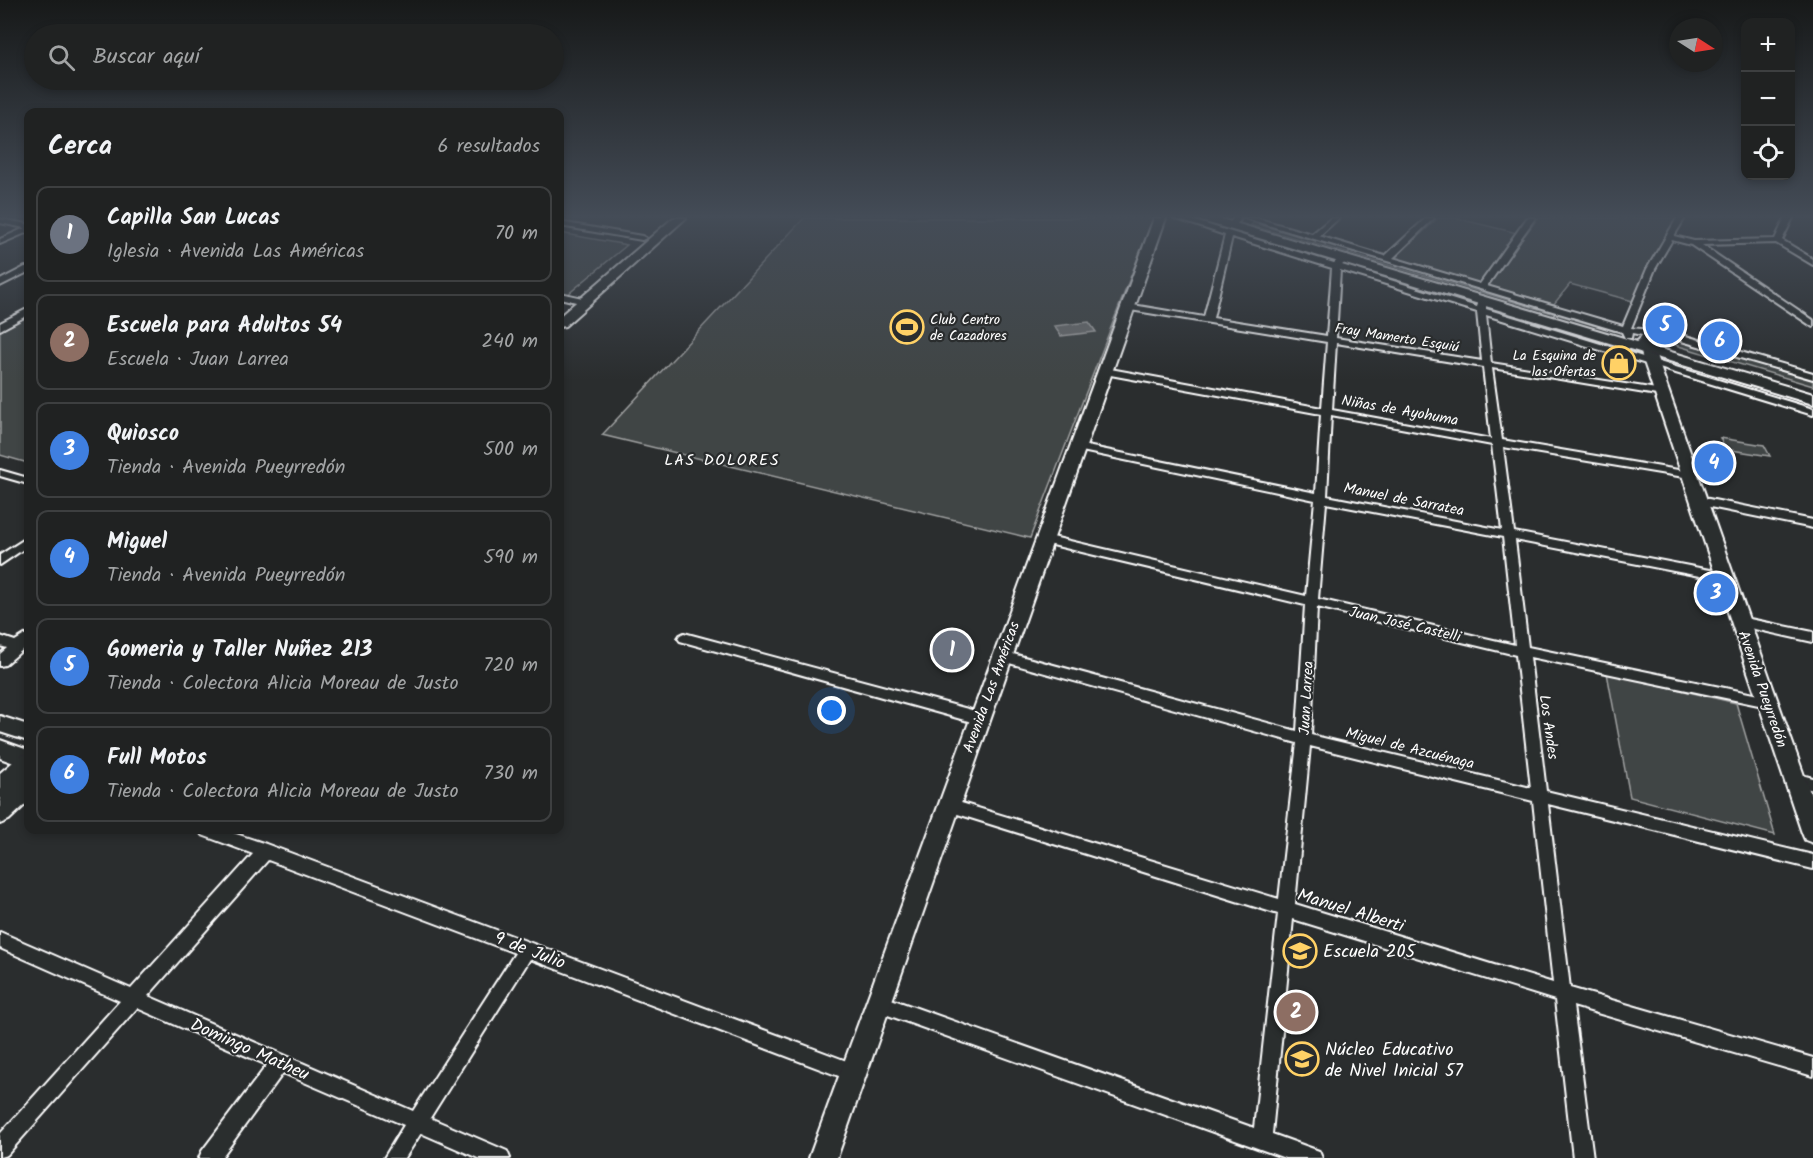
<!DOCTYPE html>
<html lang="es">
<meta charset="utf-8">
<style>
:root{--surface:#202222;--page:#282a2a;--text:#f1f3f6;--muted:#a2a4a5;--line:#3d3f40;--accent:#ffd166}
body{margin:0;font-family:Kalam,sans-serif;background:var(--page);color:var(--text)}
.controls{position:absolute;right:18px;top:18px;display:grid;overflow:hidden;border-radius:12px;box-shadow:0 3px 9px #0003}
.controls button{width:54px;height:54px;display:grid;place-items:center;padding:0;border:0;border-bottom:2px solid var(--line);background:var(--surface);color:var(--text);font:30px sans-serif}
.compass{position:absolute;left:1669px;top:18px;width:54px;height:54px;border-radius:50%;background:var(--surface);box-shadow:0 3px 9px #0003;rotate:102deg}
.you{position:absolute;left:832px;top:711px;width:21px;height:21px;margin:-15px;border:4px solid #fff;border-radius:50%;background:#1a73e8;box-shadow:0 0 0 9px #1a73e833}
.badge{display:grid;place-items:center;width:39px;height:39px;border-radius:50%;background:var(--accent);color:#fff;font-size:20px;font-weight:700}
.pin{position:absolute;translate:-50% -50%;border:3px solid #fff;box-shadow:0 2px 6px #0006}
.list{margin:0;padding:0;list-style:none}
h2{display:flex;justify-content:space-between;align-items:center;height:78px;margin:0;padding:0 24px;font-size:26px}
h2 small{font-size:20px;font-weight:400;color:var(--muted)}
.list li{display:grid;grid-template-columns:39px 1fr auto;gap:18px;align-items:center;box-sizing:border-box;height:96px;margin:0 12px 12px;padding:0 12px;border:2px solid var(--line);border-radius:12px}
.list b{display:block;font-size:22px;white-space:nowrap}
.list p{margin:0;font-size:20px;white-space:nowrap;color:var(--muted)}
.list em{font-size:20px;font-style:normal;color:var(--muted)}
.icon{flex:none;width:33px;height:33px;fill:none;stroke:currentColor;stroke-width:2;stroke-linecap:round;stroke-linejoin:round}
.map{position:relative;flex:none;width:1813px;height:1158px;overflow:hidden}
.search{position:absolute;background:var(--surface);box-shadow:0 3px 9px #0003;left:24px;top:24px;width:540px;height:66px;display:flex;align-items:center;gap:15px;box-sizing:border-box;padding:0 21px;border-radius:33px;color:var(--muted);font-size:22px}
.panel{position:absolute;background:var(--surface);box-shadow:0 3px 9px #0003;left:24px;top:108px;width:540px;height:726px;border-radius:12px}
.map>svg:first-child{display:block}
</style>
<div class="map">
<svg width="1813" height="1158" viewBox="0 0 1813 1158">
<rect width="100%" height="100%" fill="#2a2d2e"/>
<filter id="ink" filterUnits="userSpaceOnUse"><feTurbulence type="fractalNoise" baseFrequency=".0167" numOctaves="2"/><feDisplacementMap in="SourceGraphic" scale="12" xChannelSelector="R" yChannelSelector="G"/><feConvolveMatrix kernelMatrix="1 2 1 2 8 2 1 2 1" color-interpolation-filters="sRGB"/></filter>
<g filter="url(#ink)">
<g fill="#414445" stroke="#a0a2a2" stroke-width="1.5">
<path d="M804,218H1153L1030,538L602,435Z"/>
<path d="M1177,218H1200L1333,258L1331,264Z"/>
<path d="M1438,218H1455L1525,235L1538,218H1676L1633,301L1570,284L1554,304L1393,260Z"/>
<path d="M1253,223L1615,329L1614,331L1251,225Z"/>
<path d="M560,233L627,245L567,295L560,294Z"/>
<path d="M1355,264L1467,297L1468,306L1351,271Z"/>
<path d="M1497,310L1637,351L1638,358L1495,314Z"/>
<path d="M28,316V463L0,455V331Z"/>
<path d="M1655,339L1682,340L1813,378V386Z"/>
<path d="M1664,356L1813,402V412L1666,367Z"/>
<path d="M1720,438L1764,445L1770,456L1725,449Z"/>
<path d="M1607,673L1736,703L1775,835L1630,797Z"/>
</g>
<path fill="#6a6c6d" stroke="#a6a7a7" stroke-width="1.5" d="M1089,322L1096,332L1061,336L1054,326Z"/>
<g fill="none" stroke-linecap="round" stroke-linejoin="round">
<defs>
<g id="street">
<path d="M1174,218H1185L1334,263L1342,256H1348V260L1342,265L1477,307L1480,298H1486V309L1813,409V415L1486,315L1491,363L1663,390L1668,393L1663,396L1492,368L1502,440L1690,472L1695,475L1690,478L1503,447L1514,532L1725,573L1731,577L1725,581L1515,540L1528,647L1768,697L1773,698L1775,702L1773,706L1768,707L1530,657L1546,791L1813,855V869L1548,804L1570,988L1813,1058V1076L1573,1006L1593,1158H1573L1555,1000L1293,919L1272,1134L1319,1151L1322,1158H1285L871,1009L868,1003L871,997L877,994L1254,1128L1278,914L948,811L943,810L941,805L943,800L948,799L1279,899L1297,743L1002,661L997,659L996,656L997,653L1002,651L1297,731L1305,605L1044,543L1038,539L1044,535L1306,596L1315,500L1077,450L1072,447L1077,444L1316,493L1321,414L1105,374L1100,371L1105,368L1322,408L1327,342L1124,309L1123,307L1127,304L1204,317L1225,235ZM1232,237L1332,268L1327,336L1213,318ZM1340,270L1477,312L1482,361L1336,338ZM1336,343L1483,367L1491,439L1332,410ZM1331,415L1492,445L1502,530L1327,496ZM1326,503L1503,537L1515,645L1318,599ZM1317,607L1516,655L1531,788L1311,735ZM1310,746L1533,801L1553,983L1295,904Z"/>
<path d="M1234,218H1242L1234,227H1228L1227,225Z"/>
<path d="M1245,218H1256L1312,234L1331,218H1339L1319,236L1385,256L1426,218H1434L1393,258L1480,284L1527,218H1535L1487,286L1623,326L1647,269L1677,218H1685L1674,236L1694,241L1775,239L1785,218H1793L1782,240L1813,259V265L1776,243L1702,245L1813,320V327L1691,245L1672,240L1655,269L1631,328L1672,332L1813,373V379L1671,338L1651,336L1647,342L1644,343L1639,340L1642,335L1632,333L1631,338H1625L1622,332Z"/>
<path d="M0,219L28,224V232L0,244V239L25,228L0,223Z"/>
<path d="M560,222L642,236L646,238L642,240L560,226Z"/>
<path d="M25,267H28V272L0,286V280Z"/>
<path d="M560,293L587,299L588,301L584,304L560,298Z"/>
<path d="M25,310H28V315L0,330V323Z"/>
<path d="M0,470L28,478V484L0,476Z"/>
<path d="M1699,497L1813,520V528L1695,504L1693,501Z"/>
<path d="M28,537V546L0,565V555Z"/>
<path d="M1740,617L1813,632V642L1736,625L1734,622L1736,619Z"/>
<path d="M28,633V645L5,665L0,666V654L7,648L0,646V636L15,641Z"/>
<path d="M684,633L979,712L984,714L986,718L984,722L979,724L680,641L678,638L680,635Z"/>
<path d="M1794,773L1813,778V790L1789,783L1787,779L1789,775Z"/>
<path d="M199,830H224L266,844L852,1063L858,1066L861,1072L858,1078L852,1081L530,959L430,1118L507,1151L510,1158H478L421,1133L405,1158H384L404,1125L283,1073L221,1158H199L202,1151L267,1065L137,1008L7,1155L0,1157V1134L120,1001L0,948V932L131,989L253,854L202,835ZM268,860L515,953L413,1111L148,996Z"/>
</g>
<g id="secondary">
<path d="M1154,218H1166L837,1158H809Z"/>
<path d="M1644,337L1651,341L1813,801V843L1805,840L1802,833L1637,341Z"/>
<path d="M0,716L28,725V741L0,732Z"/>
<path d="M0,740L28,750V768L0,758Z"/>
</g>
<g id="primary">
<path d="M673,218H686L565,326L560,327V316Z"/>
<path d="M1200,218H1218L1813,394V404L1202,221Z"/>
<path d="M28,753V802L9,820L0,824V773L20,756Z"/>
</g>
</defs>
<use href="#street" stroke="#fff" stroke-width="4"/>
<use href="#secondary" stroke="#fff" stroke-width="4"/>
<use href="#primary" stroke="#fff" stroke-width="4"/>
<use href="#street" fill="#2a2d2e" fill-rule="evenodd"/>
<use href="#secondary" fill="#2a2d2e" fill-rule="evenodd"/>
<use href="#primary" fill="#2a2d2e" fill-rule="evenodd"/>
</g>
</g>
<linearGradient id="sky" x2="0" y2="1"><stop stop-color="#171919"/><stop offset="0.57" stop-color="#444c57"/><stop offset="1" stop-color="#444c57" stop-opacity="0"/></linearGradient>
<rect width="1813" height="380" fill="url(#sky)"/>
<defs>
<symbol id="stadium-ring" viewBox="-11 -11 22 22"><circle r="9.5" fill="#2a2d2e" stroke="#ffd166" stroke-width="1.5"/><path d="M0-5a6.5 5 0 1 0 0 10a6.5 5 0 1 0 0-10ZM-3.5-1.8h7v3.6h-7Z" fill="#ffd166"/></symbol>
<symbol id="shop-ring" viewBox="-11 -11 22 22"><circle r="9.5" fill="#2a2d2e" stroke="#ffd166" stroke-width="1.5"/><path d="M-5-2.5h2.3a2.7 3.5 0 0 1 5.4 0H5L5.5 6h-11ZM-1.5-2.5h3a1.5 2.3 0 0 0-3 0Z" fill="#ffd166"/></symbol>
<symbol id="school-ring" viewBox="-11 -11 22 22"><circle r="9.5" fill="#2a2d2e" stroke="#ffd166" stroke-width="1.5"/><path d="M0-5L7-2L0 1L-7-2ZM-4 1L0 2.5L4 1V4Q0 6-4 4Z" fill="#ffd166"/></symbol>
</defs>
<g fill-rule="evenodd">
<use href="#stadium-ring" x="888" y="308" width="38" height="38"/>
<use href="#shop-ring" x="1600" y="344" width="38" height="38"/>
<use href="#school-ring" x="1281" y="932" width="38" height="38"/>
<use href="#school-ring" x="1283" y="1040" width="38" height="38"/>
</g>
<g text-anchor="middle" stroke-width="4.5" stroke-linejoin="round" paint-order="stroke">
<g font-size="14" fill="#fff" stroke="#2a2d2e" text-anchor="start">
<text x="930" y="324">Club Centro<tspan x="930" dy="16">de Cazadores</tspan></text>
<text x="1596" y="360" text-anchor="end">La Esquina de<tspan x="1596" dy="16">las Ofertas</tspan></text>
</g>
<g font-size="14" fill="#fff" stroke="#2a2d2e">
<text transform="translate(1397 337) rotate(9)" y="5">Fray Mamerto Esquiú</text>
</g>
<g font-size="15" fill="#fff" stroke="#2a2d2e">
<text transform="translate(1400 410) rotate(10)" y="5">Niñas de Ayohuma</text>
<text transform="translate(1404 499) rotate(11)" y="5">Manuel de Sarratea</text>
<text transform="translate(1405 624) rotate(13)" y="5">Juan José Castelli</text>
<text transform="translate(991 687) rotate(-70)" y="5">Avenida Las Américas</text>
<text transform="translate(1763 689) rotate(71)" y="5">Avenida Pueyrredón</text>
<text transform="translate(1306 698) rotate(-87)" y="5">Juan Larrea</text>
<text transform="translate(1549 727) rotate(82)" y="5">Los Andes</text>
<text transform="translate(1410 748) rotate(14)" y="5">Miguel de Azcuénaga</text>
</g>
<g font-size="16" letter-spacing="1.5" fill="#fff" stroke="#2a2d2e">
<text x="722" y="465">LAS DOLORES</text>
</g>
<g font-size="18" fill="#fff" stroke="#2a2d2e">
<text transform="translate(1351 910) rotate(17)" y="6">Manuel Alberti</text>
<text transform="translate(530 950) rotate(21)" y="6">9 de Julio</text>
<text transform="translate(250 1049) rotate(24)" y="6">Domingo Matheu</text>
</g>
<g font-size="18" fill="#fff" stroke="#2a2d2e" text-anchor="start">
<text x="1323" y="957">Escuela 205</text>
<text x="1325" y="1055">Núcleo Educativo<tspan x="1325" dy="21">de Nivel Inicial 57</tspan></text>
</g>
</g>
</svg>
<div class="controls">
<button>+</button>
<button>−</button>
<button><svg class="icon" aria-label="locate" viewBox="0 0 24 24"><circle cx="12" cy="12" r="6"/><path d="M12 2v4M12 18v4M2 12h4M18 12h4"/></svg></button>
</div>
<svg class="compass" viewBox="-18 -18 36 36"><path d="M0-13l5 13h-10z" fill="#e53935"/><path d="M0 13l5-13h-10z" fill="#a2a4a5"/></svg>
<div class="you"></div>
<div class="pin badge" style="left:952px;top:650px;background:#6b7280">1</div>
<div class="pin badge" style="left:1296px;top:1012px;background:#8d6e63">2</div>
<div class="pin badge" style="left:1716px;top:593px;background:#3f7fe0">3</div>
<div class="pin badge" style="left:1714px;top:463px;background:#3f7fe0">4</div>
<div class="pin badge" style="left:1665px;top:325px;background:#3f7fe0">5</div>
<div class="pin badge" style="left:1720px;top:341px;background:#3f7fe0">6</div>
<div class="search"><svg class="icon" aria-label="search" viewBox="0 0 24 24"><circle cx="10" cy="10" r="6"/><path d="M15 15l6 6"/></svg>Buscar aquí</div>
<section class="panel">
<h2>Cerca<small>6 resultados</small></h2>
<ul class="list">
<li><span class="badge" style="background:#6b7280">1</span><div><b>Capilla San Lucas</b><p>Iglesia · Avenida Las Américas</p></div><em>70 m</em></li>
<li><span class="badge" style="background:#8d6e63">2</span><div><b>Escuela para Adultos 54</b><p>Escuela · Juan Larrea</p></div><em>240 m</em></li>
<li><span class="badge" style="background:#3f7fe0">3</span><div><b>Quiosco</b><p>Tienda · Avenida Pueyrredón</p></div><em>500 m</em></li>
<li><span class="badge" style="background:#3f7fe0">4</span><div><b>Miguel</b><p>Tienda · Avenida Pueyrredón</p></div><em>590 m</em></li>
<li><span class="badge" style="background:#3f7fe0">5</span><div><b>Gomeria y Taller Nuñez 213</b><p>Tienda · Colectora Alicia Moreau de Justo</p></div><em>720 m</em></li>
<li><span class="badge" style="background:#3f7fe0">6</span><div><b>Full Motos</b><p>Tienda · Colectora Alicia Moreau de Justo</p></div><em>730 m</em></li>
</ul>
</section>
</div>
